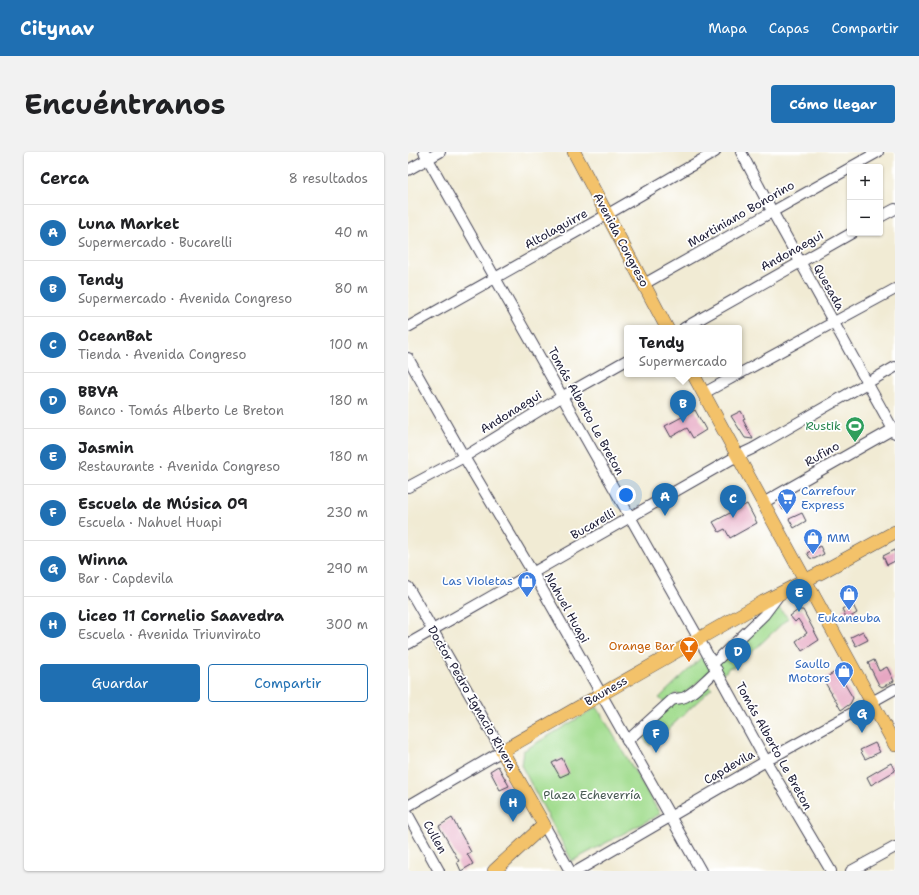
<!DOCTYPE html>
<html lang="es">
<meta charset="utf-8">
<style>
:root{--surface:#fff;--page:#f2f2f2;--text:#202124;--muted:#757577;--line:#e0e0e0;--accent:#1f6fb2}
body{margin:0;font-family:"Shantell Sans",sans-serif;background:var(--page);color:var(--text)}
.controls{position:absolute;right:12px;top:12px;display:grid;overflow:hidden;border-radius:4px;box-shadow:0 1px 3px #0004}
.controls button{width:36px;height:36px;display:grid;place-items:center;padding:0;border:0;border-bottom:1px solid var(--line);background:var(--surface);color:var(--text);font:20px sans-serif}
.you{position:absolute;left:218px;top:343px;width:14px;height:14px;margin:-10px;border:3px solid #fff;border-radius:50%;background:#1a73e8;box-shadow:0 0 0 6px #1a73e833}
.badge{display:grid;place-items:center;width:26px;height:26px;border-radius:50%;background:var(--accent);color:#fff;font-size:13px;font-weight:700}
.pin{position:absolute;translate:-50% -33px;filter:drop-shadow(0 1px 2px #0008)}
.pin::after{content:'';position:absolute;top:21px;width:14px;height:12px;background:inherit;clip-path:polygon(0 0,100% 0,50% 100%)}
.popup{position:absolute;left:216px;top:173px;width:118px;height:52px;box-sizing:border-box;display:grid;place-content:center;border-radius:4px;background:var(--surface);filter:drop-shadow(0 1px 3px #0005);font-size:13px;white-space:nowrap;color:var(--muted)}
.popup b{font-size:15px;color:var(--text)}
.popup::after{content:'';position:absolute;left:50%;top:100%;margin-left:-8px;border:8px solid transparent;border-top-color:var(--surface)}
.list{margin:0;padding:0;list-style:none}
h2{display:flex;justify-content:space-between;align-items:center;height:52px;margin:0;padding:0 16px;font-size:17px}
h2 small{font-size:13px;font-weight:400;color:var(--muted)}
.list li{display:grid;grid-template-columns:26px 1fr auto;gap:12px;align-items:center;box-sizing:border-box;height:56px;padding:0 16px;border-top:1px solid var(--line)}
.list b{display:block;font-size:15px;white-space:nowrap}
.list p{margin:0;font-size:13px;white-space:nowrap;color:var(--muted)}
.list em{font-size:13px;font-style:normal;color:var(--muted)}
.actions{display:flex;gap:8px;padding:12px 16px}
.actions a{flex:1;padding:9px 0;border:1px solid var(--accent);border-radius:4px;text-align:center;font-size:14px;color:var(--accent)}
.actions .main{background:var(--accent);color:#fff}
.map{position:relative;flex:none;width:487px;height:719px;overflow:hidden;border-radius:4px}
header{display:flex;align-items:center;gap:24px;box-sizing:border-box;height:56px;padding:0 20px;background:var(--accent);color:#fff}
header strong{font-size:19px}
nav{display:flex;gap:22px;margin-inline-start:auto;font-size:14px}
.intro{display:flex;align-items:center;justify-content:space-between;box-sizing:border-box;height:96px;padding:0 24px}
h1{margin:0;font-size:28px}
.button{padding:10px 18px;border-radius:4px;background:var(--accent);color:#fff;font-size:14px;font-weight:700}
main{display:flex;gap:24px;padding:0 24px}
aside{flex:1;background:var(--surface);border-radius:4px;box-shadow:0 1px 3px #0004}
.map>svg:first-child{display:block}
</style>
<header>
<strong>Citynav</strong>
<nav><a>Mapa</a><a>Capas</a><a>Compartir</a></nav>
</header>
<div class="intro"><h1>Encuéntranos</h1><a class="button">Cómo llegar</a></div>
<main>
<aside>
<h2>Cerca<small>8 resultados</small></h2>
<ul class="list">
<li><span class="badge">A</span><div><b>Luna Market</b><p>Supermercado · Bucarelli</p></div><em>40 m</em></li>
<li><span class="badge">B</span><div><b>Tendy</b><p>Supermercado · Avenida Congreso</p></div><em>80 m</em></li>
<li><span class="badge">C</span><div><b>OceanBat</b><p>Tienda · Avenida Congreso</p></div><em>100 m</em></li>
<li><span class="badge">D</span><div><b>BBVA</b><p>Banco · Tomás Alberto Le Breton</p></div><em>180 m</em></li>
<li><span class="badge">E</span><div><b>Jasmin</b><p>Restaurante · Avenida Congreso</p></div><em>180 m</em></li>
<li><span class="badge">F</span><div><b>Escuela de Música 09</b><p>Escuela · Nahuel Huapi</p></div><em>230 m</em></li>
<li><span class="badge">G</span><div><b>Winna</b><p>Bar · Capdevila</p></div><em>290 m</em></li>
<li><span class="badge">H</span><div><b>Liceo 11 Cornelio Saavedra</b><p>Escuela · Avenida Triunvirato</p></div><em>300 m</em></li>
</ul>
<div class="actions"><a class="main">Guardar</a><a>Compartir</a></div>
</aside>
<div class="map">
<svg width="487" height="719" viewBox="0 0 487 719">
<rect width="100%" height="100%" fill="#fff"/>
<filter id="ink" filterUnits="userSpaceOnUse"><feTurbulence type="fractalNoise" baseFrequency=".025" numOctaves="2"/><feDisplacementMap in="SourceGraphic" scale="8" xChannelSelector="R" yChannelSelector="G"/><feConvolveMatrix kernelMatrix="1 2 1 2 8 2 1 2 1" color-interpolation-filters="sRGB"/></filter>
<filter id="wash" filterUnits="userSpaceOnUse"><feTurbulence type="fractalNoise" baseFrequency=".012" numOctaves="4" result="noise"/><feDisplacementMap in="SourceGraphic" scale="16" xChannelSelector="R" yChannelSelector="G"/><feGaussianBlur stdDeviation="0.9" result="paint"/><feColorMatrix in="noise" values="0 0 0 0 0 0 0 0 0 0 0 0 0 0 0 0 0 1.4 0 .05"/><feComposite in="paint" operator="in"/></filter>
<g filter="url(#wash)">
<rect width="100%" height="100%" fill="#f1ebd4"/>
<g fill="#a3dd90" stroke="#628066">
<path d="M370,455L380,466L329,514L320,516L319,519L314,522L311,517L310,510Z"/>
<path d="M297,502L303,512L302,520L273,544L268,541L258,551L251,546Z"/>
<path d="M298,530L304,536L242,594L233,582L266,551Z"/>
<path d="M189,555L252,662L164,709L113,613L115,599Z"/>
</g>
<g id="blocks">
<g fill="#e6a7c2">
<path d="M287,258L298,278L285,286L279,276L263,285L257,274Z"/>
<path d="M333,259L337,267L335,268L345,287L337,286L323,264Z"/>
<path d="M382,343L386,351L375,358L373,354L375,347Z"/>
<path d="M339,352L349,371L322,386L317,377L311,380L305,370Z"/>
<path d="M394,361L398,369L386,376L381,367Z"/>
<path d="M412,394L416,402L406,407L402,406L399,401Z"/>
<path d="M487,398V409L479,413L475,404Z"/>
<path d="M444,451L449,461L439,467L434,457Z"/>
<path d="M390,458H395L411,488L394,499L388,489L399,481L390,467L387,470L382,464Z"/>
<path d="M455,479L460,488L448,494L443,485Z"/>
<path d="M466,508L471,519L479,515L486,529L474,535L471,533L460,511Z"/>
<path d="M429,519L445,546L442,552L433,558L415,527Z"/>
<path d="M467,591L472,600L457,607L452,598Z"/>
<path d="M154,606L161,621L152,625L144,611Z"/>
<path d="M483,611L487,619L463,633L459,625Z"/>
<path d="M90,614L101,634L92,638L82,619Z"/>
<path d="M44,666L63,700L59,702L65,712L53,719L49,710L51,709L31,674Z"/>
</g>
</g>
</g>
<g filter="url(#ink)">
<use href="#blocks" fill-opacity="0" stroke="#414052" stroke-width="1"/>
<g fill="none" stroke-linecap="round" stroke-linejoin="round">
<defs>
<g id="minor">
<path d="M16,0L291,487L358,609L423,719"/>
<path d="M333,0L364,59L487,281"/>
<path d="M443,15L470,0"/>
<path d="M0,18L32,0"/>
<path d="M472,65L487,57"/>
<path d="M236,132L442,16"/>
<path d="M0,175L188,69L307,0"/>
<path d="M276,176L444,81"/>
<path d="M0,206L56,305L125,421L293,719"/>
<path d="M296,241L487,137"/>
<path d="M0,335L56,305L155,244L219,208"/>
<path d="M355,351L487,276"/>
<path d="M0,435L94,599L0,654"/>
<path d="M0,492L329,304L344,297L487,215"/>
<path d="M305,512L356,463L371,443"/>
<path d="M219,589L264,548C269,546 273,547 277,545C289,539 298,527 309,518"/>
<path d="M0,663L31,719"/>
<path d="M136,673L162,719"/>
<path d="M169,719L358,609L487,537"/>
<path d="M443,719L487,695"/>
</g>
<g id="major">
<path d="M166,0L259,176"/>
<path d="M285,222L487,593"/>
<path d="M86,719L136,673L94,599L355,450L412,421L487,380"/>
</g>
</defs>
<use href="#minor" stroke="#414052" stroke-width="12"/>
<use href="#major" stroke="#414052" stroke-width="14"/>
<use href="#minor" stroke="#fff" stroke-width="10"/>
<use href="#major" stroke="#f3c26a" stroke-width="13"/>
</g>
</g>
<defs>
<symbol id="stadium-pin" viewBox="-11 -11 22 30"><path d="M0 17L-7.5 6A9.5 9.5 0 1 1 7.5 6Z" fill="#2e9e5b" stroke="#fff"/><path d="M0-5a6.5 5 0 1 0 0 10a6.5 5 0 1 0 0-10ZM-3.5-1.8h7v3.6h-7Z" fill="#fff"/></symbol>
<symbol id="supermarket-pin" viewBox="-11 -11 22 30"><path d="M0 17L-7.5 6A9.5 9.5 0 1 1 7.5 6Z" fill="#3f7fe0" stroke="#fff"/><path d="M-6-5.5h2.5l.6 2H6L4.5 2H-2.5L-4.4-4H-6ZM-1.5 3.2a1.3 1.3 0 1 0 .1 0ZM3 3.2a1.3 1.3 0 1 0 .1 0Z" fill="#fff"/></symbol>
<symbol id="shop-pin" viewBox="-11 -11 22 30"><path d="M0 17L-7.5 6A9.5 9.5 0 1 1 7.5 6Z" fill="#3f7fe0" stroke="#fff"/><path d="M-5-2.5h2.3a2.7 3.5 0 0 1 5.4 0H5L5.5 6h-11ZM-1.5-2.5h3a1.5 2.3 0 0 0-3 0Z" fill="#fff"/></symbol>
<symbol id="bar-pin" viewBox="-11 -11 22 30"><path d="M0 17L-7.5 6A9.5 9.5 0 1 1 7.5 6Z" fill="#e8710a" stroke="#fff"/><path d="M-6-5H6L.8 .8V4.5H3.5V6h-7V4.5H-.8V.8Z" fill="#fff"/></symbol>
</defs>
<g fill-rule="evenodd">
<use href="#stadium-pin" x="436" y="263" width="22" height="30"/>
<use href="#supermarket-pin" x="368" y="335" width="22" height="30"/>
<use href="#shop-pin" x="394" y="375" width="22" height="30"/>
<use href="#shop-pin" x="108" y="418" width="22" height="30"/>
<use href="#shop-pin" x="430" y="431" width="22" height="30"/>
<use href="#bar-pin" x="270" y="483" width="22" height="30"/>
<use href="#shop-pin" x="425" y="508" width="22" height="30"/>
</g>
<g text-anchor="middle" stroke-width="3.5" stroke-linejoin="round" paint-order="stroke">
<g font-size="12" fill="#22223b" stroke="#fff">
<text transform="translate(333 62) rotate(-30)" y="4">Martiniano Bonorino</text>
<text transform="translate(148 77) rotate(-29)" y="4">Altolaguirre</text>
<text transform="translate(213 88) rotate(62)" y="4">Avenida Congreso</text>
<text transform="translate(384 99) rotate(-29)" y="4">Andonaegui</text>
<text transform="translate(421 135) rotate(61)" y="4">Quesada</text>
<text transform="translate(178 259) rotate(61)" y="4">Tomás Alberto Le Breton</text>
<text transform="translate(103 260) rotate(-32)" y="4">Andonaegui</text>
<text transform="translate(414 302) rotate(-30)" y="4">Rufino</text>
<text transform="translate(185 372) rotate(-30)" y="4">Bucarelli</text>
<text transform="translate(159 456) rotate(61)" y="4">Nahuel Huapi</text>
<text transform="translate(198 539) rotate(-30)" y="4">Bauness</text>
<text transform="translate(64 546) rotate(60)" y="4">Doctor Pedro Ignacio Rivera</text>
<text transform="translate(366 594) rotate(61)" y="4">Tomás Alberto Le Breton</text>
<text transform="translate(321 615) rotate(-30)" y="4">Capdevila</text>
<text transform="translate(27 685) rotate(61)" y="4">Cullen</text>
</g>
<g font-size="12" fill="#27864d" stroke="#fff" text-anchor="end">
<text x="433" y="278">Rustik</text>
</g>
<g font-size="12" fill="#366cbe" stroke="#fff" text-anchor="start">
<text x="393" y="343">Carrefour<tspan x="393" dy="14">Express</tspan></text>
<text x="419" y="390">MM</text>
<text x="105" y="433" text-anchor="end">Las Violetas</text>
<text x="441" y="470" text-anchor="middle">Eukaneuba</text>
<text x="422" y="516" text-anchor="end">Saullo<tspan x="422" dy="14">Motors</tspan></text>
</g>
<g font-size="12" fill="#c56008" stroke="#fff" text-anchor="end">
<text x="267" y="498">Orange Bar</text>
</g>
<g font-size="12" fill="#495a54" stroke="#fff">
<text x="184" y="647">Plaza Echeverría</text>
</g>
</g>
</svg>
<div class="controls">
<button>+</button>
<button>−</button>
</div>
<div class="you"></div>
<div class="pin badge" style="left:257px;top:364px">A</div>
<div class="pin badge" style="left:275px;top:271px">B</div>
<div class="popup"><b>Tendy</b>Supermercado</div>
<div class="pin badge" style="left:325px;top:366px">C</div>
<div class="pin badge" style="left:330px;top:519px">D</div>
<div class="pin badge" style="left:391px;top:460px">E</div>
<div class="pin badge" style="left:248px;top:601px">F</div>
<div class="pin badge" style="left:454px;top:581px">G</div>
<div class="pin badge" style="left:105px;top:670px">H</div>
</div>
</main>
